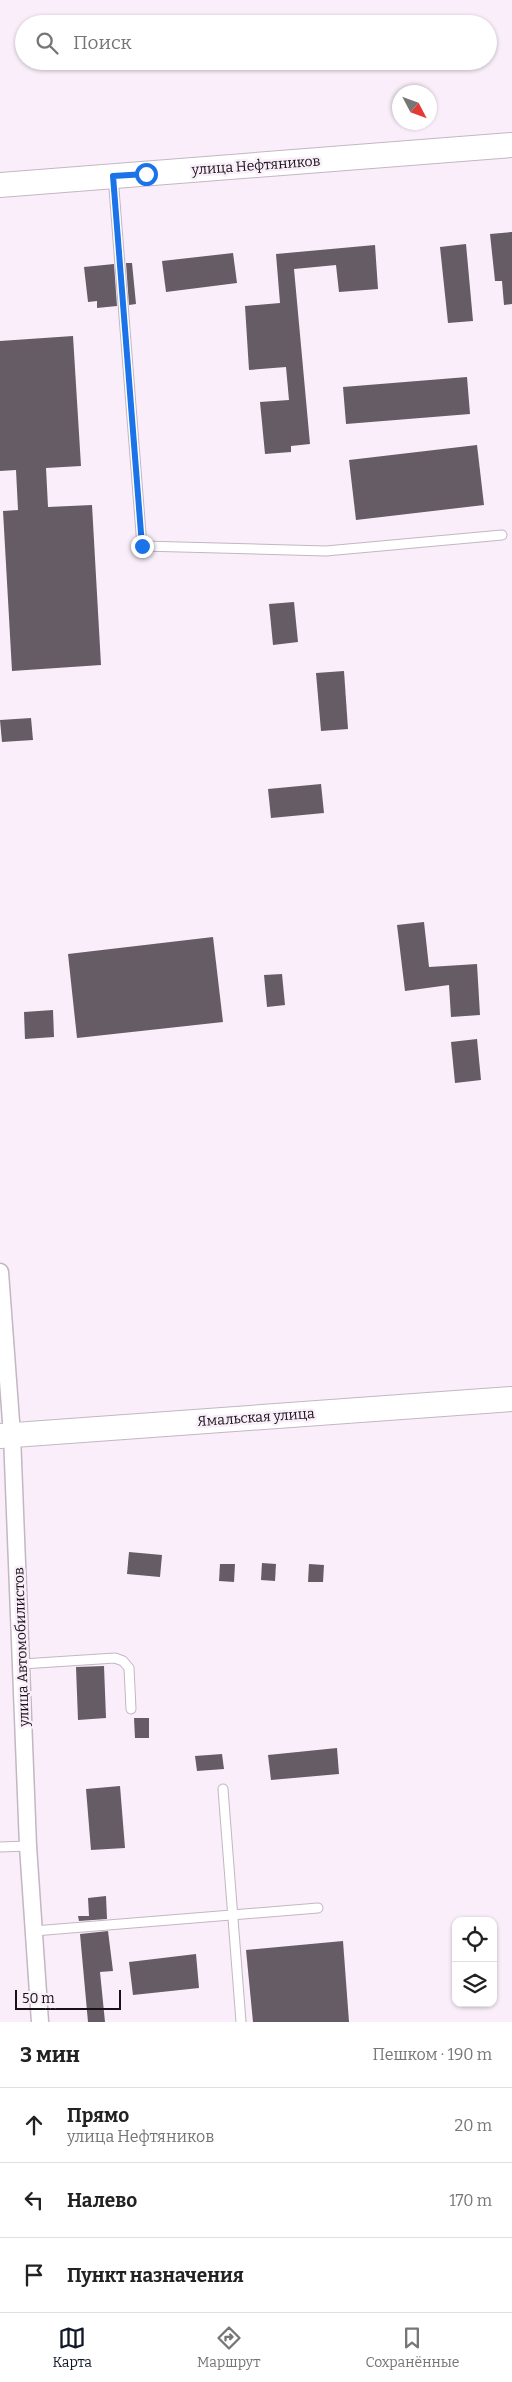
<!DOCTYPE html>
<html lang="ru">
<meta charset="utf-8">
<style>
:root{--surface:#fff;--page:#f2f2f2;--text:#222;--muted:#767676;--line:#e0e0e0;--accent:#111827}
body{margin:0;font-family:Bitter,serif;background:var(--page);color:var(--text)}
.controls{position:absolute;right:15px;bottom:15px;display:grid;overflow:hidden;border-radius:10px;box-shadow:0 1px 4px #0004}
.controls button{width:45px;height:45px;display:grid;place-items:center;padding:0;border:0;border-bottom:1px solid var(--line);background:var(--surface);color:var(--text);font:25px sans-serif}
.compass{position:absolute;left:392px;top:85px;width:45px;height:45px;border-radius:50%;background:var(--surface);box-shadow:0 1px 4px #0004;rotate:131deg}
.scale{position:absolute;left:15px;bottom:12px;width:106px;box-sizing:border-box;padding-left:5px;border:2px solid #171317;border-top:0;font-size:14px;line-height:18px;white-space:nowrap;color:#171317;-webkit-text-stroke:4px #f9eef9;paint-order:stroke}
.stop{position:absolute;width:15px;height:15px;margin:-11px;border:4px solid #1a73e8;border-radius:50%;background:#fff}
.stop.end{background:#1a73e8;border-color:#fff;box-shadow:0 1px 5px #0008}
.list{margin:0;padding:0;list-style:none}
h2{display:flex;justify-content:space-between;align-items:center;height:65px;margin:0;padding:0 20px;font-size:21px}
h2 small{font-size:16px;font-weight:400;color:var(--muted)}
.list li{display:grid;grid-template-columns:32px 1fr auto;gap:15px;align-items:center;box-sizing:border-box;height:75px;padding:0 20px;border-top:1px solid var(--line)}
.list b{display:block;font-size:19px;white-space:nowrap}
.list p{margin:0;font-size:16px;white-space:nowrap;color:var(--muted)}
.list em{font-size:16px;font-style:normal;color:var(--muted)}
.icon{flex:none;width:28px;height:28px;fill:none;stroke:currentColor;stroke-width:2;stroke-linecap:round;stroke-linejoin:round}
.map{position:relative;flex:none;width:512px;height:2022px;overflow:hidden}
.search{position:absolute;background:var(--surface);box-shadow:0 1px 4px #0004;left:15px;right:15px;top:15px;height:55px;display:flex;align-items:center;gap:12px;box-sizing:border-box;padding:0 18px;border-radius:28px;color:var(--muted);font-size:19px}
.sheet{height:290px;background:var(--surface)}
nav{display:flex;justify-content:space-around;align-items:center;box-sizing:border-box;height:70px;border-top:1px solid var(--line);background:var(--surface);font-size:14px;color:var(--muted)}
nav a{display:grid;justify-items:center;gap:2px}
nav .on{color:var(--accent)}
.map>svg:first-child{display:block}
</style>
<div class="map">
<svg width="512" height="2022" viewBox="0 0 512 2022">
<rect width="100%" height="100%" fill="#f9eef9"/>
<g fill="#665c65">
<path d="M512,232V304L504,305L502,281H495L490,234Z"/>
<path d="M466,244L473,321L448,323L440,247Z"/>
<path d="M375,245L378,289L339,292L336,265L294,269L310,444L291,446V452L265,454L260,402L289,400L286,367L249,370L245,306L280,303L276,254Z"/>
<path d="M233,253L237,283L166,292L162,261Z"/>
<path d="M126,263H132L136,304L129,305Z"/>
<path d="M114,264L117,306L97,308V301L88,302L84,267Z"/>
<path d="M73,336L81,466L46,468L48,507L92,505L101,665L12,671L3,511L18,510L16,470L0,471V341Z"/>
<path d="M467,377L470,414L346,424L343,387Z"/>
<path d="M477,445L484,505L356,520L349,460Z"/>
<path d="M294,602L298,642L273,645L269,604Z"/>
<path d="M344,671L348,729L321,731L316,673Z"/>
<path d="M31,718L33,740L2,742L0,720Z"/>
<path d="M321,784L324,813L271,818L268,789Z"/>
<path d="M424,922L429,967L477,964L480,1015L451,1017L449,985L405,991L397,925Z"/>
<path d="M213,937L223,1022L77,1038L68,954Z"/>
<path d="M282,974L285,1005L267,1007L264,975Z"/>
<path d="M53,1010L54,1037L25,1039L24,1012Z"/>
<path d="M477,1039L481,1080L455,1083L451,1042Z"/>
<path d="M129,1552L162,1555L160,1577L127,1574Z"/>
<path d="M262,1563L276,1564L275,1581L261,1580Z"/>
<path d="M220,1564H235L234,1582L219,1581Z"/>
<path d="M309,1564L324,1565L323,1582H308Z"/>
<path d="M104,1666L106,1718L78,1720L76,1667Z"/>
<path d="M134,1718H149V1738H135Z"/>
<path d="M337,1748L339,1774L271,1780L268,1755Z"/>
<path d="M222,1754L224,1769L197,1771L195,1756Z"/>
<path d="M120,1786L125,1848L91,1850L86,1789Z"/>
<path d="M106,1896L107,1919L79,1921L78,1916H89L88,1898Z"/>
<path d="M108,1931L113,1971L100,1972L105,2022H88L80,1934Z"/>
<path d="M343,1941L349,2022H253L246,1950Z"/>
<path d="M196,1954L199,1988L133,1995L129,1962Z"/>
</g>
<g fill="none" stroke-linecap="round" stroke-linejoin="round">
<defs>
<g id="lane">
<path d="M113,176L142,546L326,551L502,535"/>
<path d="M22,1664L115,1658L123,1661L129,1668L131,1709"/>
<path d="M223,1789L241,2022"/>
<path d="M0,1847L28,1846"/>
<path d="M34,1931L318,1908"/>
</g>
<path id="street" d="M0,1272L12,1435L28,1846L40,2022"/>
<g id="secondary">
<path d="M0,185L512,145"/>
<path d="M0,1436L512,1399"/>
</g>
</defs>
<use href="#lane" stroke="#c2b7c2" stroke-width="11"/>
<use href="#street" stroke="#c2b7c2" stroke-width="19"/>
<use href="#secondary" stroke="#c2b7c2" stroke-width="26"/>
<use href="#lane" stroke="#fff" stroke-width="9"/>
<use href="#street" stroke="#fff" stroke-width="16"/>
<use href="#secondary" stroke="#fff" stroke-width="24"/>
</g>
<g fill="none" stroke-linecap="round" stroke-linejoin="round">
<path stroke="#1a73e8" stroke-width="6" d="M142,546L113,176L146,174"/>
</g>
<g text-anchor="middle" stroke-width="5" stroke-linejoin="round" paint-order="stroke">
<g font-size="14" fill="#171317" stroke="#f9eef9">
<text transform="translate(256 165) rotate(-4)" y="5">улица Нефтяников</text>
<text transform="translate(256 1417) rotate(-4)" y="5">Ямальская улица</text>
<text transform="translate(21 1647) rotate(-92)" y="5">улица Автомобилистов</text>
</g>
</g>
</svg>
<div class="controls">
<button><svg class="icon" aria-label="locate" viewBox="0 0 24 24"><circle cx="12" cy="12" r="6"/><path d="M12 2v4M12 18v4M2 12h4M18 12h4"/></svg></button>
<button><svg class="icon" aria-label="layers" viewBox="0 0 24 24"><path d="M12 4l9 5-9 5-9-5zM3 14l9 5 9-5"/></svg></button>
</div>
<svg class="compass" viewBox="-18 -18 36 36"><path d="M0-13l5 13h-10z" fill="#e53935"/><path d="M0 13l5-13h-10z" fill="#767676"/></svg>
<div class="scale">50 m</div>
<div class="stop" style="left:146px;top:174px"></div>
<div class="stop end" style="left:142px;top:546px"></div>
<div class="search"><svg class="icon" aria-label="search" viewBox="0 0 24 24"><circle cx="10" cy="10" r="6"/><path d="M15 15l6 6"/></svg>Поиск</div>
</div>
<section class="sheet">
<h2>3 мин<small>Пешком · 190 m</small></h2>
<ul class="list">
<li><svg class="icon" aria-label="ahead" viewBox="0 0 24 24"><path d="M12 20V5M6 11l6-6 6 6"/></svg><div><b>Прямо</b><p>улица Нефтяников</p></div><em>20 m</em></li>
<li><svg class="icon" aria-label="left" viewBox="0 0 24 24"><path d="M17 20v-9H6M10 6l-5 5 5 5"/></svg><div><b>Налево</b></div><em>170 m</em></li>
<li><svg class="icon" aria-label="arrive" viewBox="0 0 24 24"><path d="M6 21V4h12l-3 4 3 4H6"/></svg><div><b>Пункт назначения</b></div></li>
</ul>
</section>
<nav>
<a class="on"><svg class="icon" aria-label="map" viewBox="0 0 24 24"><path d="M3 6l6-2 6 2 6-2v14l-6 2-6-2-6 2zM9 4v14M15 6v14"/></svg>Карта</a>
<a><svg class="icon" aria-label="directions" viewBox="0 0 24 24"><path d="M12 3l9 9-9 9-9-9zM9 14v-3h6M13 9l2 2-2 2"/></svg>Маршрут</a>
<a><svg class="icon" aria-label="saved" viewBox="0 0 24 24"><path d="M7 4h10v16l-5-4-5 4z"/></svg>Сохранённые</a>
</nav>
